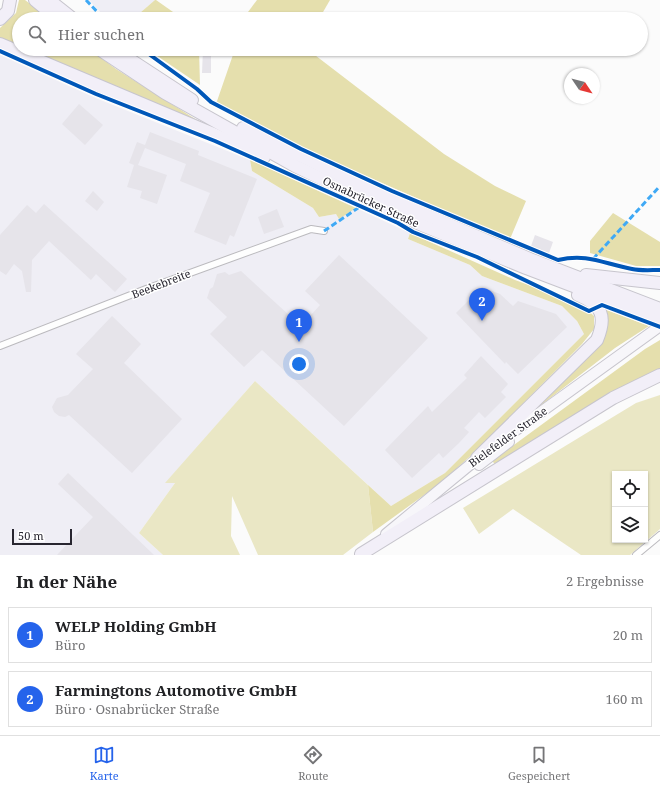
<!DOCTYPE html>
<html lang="de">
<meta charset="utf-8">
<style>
:root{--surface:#fff;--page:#f2f2f2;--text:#202124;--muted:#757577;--line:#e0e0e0;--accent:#2563eb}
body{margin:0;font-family:"Noto Serif",serif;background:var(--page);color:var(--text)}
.controls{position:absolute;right:12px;bottom:12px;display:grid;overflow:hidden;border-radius:0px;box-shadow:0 1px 3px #0004}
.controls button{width:36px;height:36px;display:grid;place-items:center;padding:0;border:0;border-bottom:1px solid var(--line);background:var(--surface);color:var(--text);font:20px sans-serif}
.compass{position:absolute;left:564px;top:68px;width:36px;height:36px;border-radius:50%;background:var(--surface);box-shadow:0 1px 3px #0004;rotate:125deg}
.scale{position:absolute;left:12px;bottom:10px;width:60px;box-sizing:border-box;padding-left:4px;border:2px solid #282630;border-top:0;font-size:11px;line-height:14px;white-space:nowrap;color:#282630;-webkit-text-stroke:3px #fff;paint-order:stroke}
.you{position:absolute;left:299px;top:364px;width:14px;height:14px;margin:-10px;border:3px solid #fff;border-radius:50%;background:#1a73e8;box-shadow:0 0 0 6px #1a73e833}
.badge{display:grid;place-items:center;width:26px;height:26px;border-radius:50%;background:var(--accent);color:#fff;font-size:13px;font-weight:700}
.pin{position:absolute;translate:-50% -33px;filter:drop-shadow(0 1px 2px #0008)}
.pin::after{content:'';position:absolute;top:21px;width:14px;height:12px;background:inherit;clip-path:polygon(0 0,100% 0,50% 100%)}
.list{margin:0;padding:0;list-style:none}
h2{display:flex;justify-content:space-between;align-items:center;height:52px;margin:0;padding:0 16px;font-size:17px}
h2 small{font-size:13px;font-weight:400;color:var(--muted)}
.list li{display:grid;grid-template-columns:26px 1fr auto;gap:12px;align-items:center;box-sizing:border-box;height:56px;margin:0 8px 8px;padding:0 8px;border:1px solid var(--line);border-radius:0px}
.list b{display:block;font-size:15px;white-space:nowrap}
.list p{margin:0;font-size:13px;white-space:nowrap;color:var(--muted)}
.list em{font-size:13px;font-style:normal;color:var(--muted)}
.icon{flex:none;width:22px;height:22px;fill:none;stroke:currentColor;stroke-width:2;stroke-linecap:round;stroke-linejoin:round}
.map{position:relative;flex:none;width:660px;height:555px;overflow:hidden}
.search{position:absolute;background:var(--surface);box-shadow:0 1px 3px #0004;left:12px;right:12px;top:12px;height:44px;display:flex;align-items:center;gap:10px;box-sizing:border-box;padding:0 14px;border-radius:22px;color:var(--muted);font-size:15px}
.sheet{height:180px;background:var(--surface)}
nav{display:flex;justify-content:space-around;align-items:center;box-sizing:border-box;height:56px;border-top:1px solid var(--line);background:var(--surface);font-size:11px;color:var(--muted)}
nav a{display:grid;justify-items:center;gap:2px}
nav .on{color:var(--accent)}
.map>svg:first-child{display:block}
</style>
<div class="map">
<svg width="660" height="555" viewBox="0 0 660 555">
<rect width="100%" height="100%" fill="#fbfbfb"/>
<g fill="#efeef5">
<path d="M89,0H155L133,19H107Z"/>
<path d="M0,55L98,99L250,160L252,171L313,208L319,217L336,214L339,218L356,208L410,233L408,239L470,265L482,276L562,306L577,321L584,334L445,473L391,506L255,381L166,483H175L139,533L163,555H0Z"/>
</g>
<g fill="#eae7c5" fill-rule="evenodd">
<path d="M255,381L368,485L373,532L343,555H258L232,496L231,536L240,555H163L139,533L175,483H165Z"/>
<path d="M660,395V529L630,555H581L513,509L479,534L463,508L636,403ZM615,474H645V540H615Z"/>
</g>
<g fill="#e5dfad">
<path d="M19,0H25L50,19H19V47L0,38V28L16,13Z"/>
<path d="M155,0H156L183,19H133Z"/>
<path d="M257,0H330L319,19H246L248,12Z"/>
<path d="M23,49H89L116,69L200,122Z"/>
<path d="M147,49H199L200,85Z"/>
<path d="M235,49H307L444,154L495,186L526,201L510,239L325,158L216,104Z"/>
<path d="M250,160L356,208L339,219L336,214L319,217L313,208L252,171Z"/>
<path d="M613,213L660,242V266H636L590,253V241Z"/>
<path d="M410,233L515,280L581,304L594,316V329L582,344L476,451L438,485L373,532L368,485L391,506L445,473L584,334L577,321L562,306L482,276L470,265L408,239Z"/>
<path d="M604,309L649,326L615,348L518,423L596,346Z"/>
<path d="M660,340V369L610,394L496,465L492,461L645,349Z"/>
</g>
<g fill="#e6e4ea">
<path d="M203,49H211V73H202Z"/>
<path d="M79,104L103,125L85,145L62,124Z"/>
<path d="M150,132L199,151L198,155L257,179L234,237L230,235L226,245L194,232L210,193L180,181L186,164L145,148L138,165L167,175L157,204L140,198L142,191L127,187L134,165L129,163L137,142L145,145Z"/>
<path d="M93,191L104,202L97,211L85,201Z"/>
<path d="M44,204L127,279L115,292L96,274L91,280L49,241L32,260L31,292H26L22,271L14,264L6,275L0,271V235L27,205L36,213Z"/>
<path d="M277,209L284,227L264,234L258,217Z"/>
<path d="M535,235L553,242L549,253L531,246Z"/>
<path d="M339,255L428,338L344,426L262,350L244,367L210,334L227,317L207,298L210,289L213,287L217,274L225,272L229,275L241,271L301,326L320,305L305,291Z"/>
<path d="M482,287L500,294L513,306L518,301L556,314L567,327L518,374L506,362L505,364L456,313Z"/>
<path d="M112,316L141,344L124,363L182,419L132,473L69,415L65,417L59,416L54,412L52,407L57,398L68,395L93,369L76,354Z"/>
<path d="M481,356L508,384L501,392L506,397L485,418L479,412L464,428L469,432L459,443L443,458L439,453L412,478L385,450L428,406L432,412L467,378L464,375Z"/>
<path d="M68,473L154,555H57L93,517L58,484Z"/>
</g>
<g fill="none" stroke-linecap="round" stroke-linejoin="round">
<defs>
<g id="street">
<path d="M0,346L146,289L311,229L324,231"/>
<path d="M636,555L660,535"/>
</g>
<g id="primary">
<path d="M498,443L660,326"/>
<path d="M479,465L509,442"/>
<path d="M386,534L483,454"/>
</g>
<g id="highway">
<path d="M35,0L58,19"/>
<path d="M49,0L73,19"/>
<path d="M0,19L8,11L10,0"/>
<path d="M0,44L211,133L264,157"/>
<path d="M99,49L165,93L295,166L345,190L424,226L526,268L660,319"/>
<path d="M114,49L192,100"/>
<path d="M243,128L392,200L530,259L660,309"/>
<path d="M586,275L660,283"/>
<path d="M477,458L597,340C607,316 602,305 578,295"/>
<path d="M361,554L613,398L660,375"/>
</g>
</defs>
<use href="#street" stroke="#bbbabe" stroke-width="8"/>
<use href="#primary" stroke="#c7c5cd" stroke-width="12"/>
<use href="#highway" stroke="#c7c5cd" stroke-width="14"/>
<use href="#street" stroke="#fefefe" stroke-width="6"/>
<use href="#primary" stroke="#f7f6fa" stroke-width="10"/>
<use href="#highway" stroke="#f2eff8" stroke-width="12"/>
<g stroke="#3fa9f5" stroke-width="3" stroke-dasharray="6 3" stroke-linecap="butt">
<path d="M86,0L104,19"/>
<path d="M324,231L361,206"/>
<path d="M593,259L660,186"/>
</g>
<defs>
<g id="cycleway">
<path d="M142,49L197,89L211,102L301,149L392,191L558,260C588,253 604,264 632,269C641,271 651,270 660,270"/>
<path d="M0,51L96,94L215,141L398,223L413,232L477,257L589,311L602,305L660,327"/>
</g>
</defs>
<use href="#cycleway" stroke="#fff" stroke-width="6"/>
<use href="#cycleway" stroke="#0057b8" stroke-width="4"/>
</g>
<g text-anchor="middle" stroke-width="3" stroke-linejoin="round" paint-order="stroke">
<g font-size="11" fill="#282630" stroke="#fff">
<text transform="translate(371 202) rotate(25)" y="4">Osnabrücker Straße</text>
<text transform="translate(161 284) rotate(-21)" y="4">Beekebreite</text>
<text transform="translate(508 437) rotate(-36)" y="4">Bielefelder Straße</text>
</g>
</g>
</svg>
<div class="controls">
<button><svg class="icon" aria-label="locate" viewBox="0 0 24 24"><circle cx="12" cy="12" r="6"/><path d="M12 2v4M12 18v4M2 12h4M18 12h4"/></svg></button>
<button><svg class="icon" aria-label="layers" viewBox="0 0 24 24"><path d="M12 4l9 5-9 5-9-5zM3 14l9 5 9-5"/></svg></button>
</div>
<svg class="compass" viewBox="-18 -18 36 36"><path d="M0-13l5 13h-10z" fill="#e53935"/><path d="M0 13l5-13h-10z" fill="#757577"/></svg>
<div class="scale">50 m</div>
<div class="you"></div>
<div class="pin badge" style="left:299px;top:342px">1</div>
<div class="pin badge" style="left:482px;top:321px">2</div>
<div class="search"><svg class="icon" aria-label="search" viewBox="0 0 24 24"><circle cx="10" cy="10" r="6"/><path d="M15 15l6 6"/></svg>Hier suchen</div>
</div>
<section class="sheet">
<h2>In der Nähe<small>2 Ergebnisse</small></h2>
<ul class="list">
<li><span class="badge">1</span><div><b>WELP Holding GmbH</b><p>Büro</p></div><em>20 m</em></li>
<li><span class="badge">2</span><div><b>Farmingtons Automotive GmbH</b><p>Büro · Osnabrücker Straße</p></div><em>160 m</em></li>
</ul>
</section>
<nav>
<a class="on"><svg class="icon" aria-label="map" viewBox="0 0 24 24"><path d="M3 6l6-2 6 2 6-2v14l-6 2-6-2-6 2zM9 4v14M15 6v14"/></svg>Karte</a>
<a><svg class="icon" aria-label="directions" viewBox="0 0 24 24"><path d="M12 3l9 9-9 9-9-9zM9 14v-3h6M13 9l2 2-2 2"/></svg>Route</a>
<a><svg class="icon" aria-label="saved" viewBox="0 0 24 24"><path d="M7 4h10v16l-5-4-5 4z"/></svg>Gespeichert</a>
</nav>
